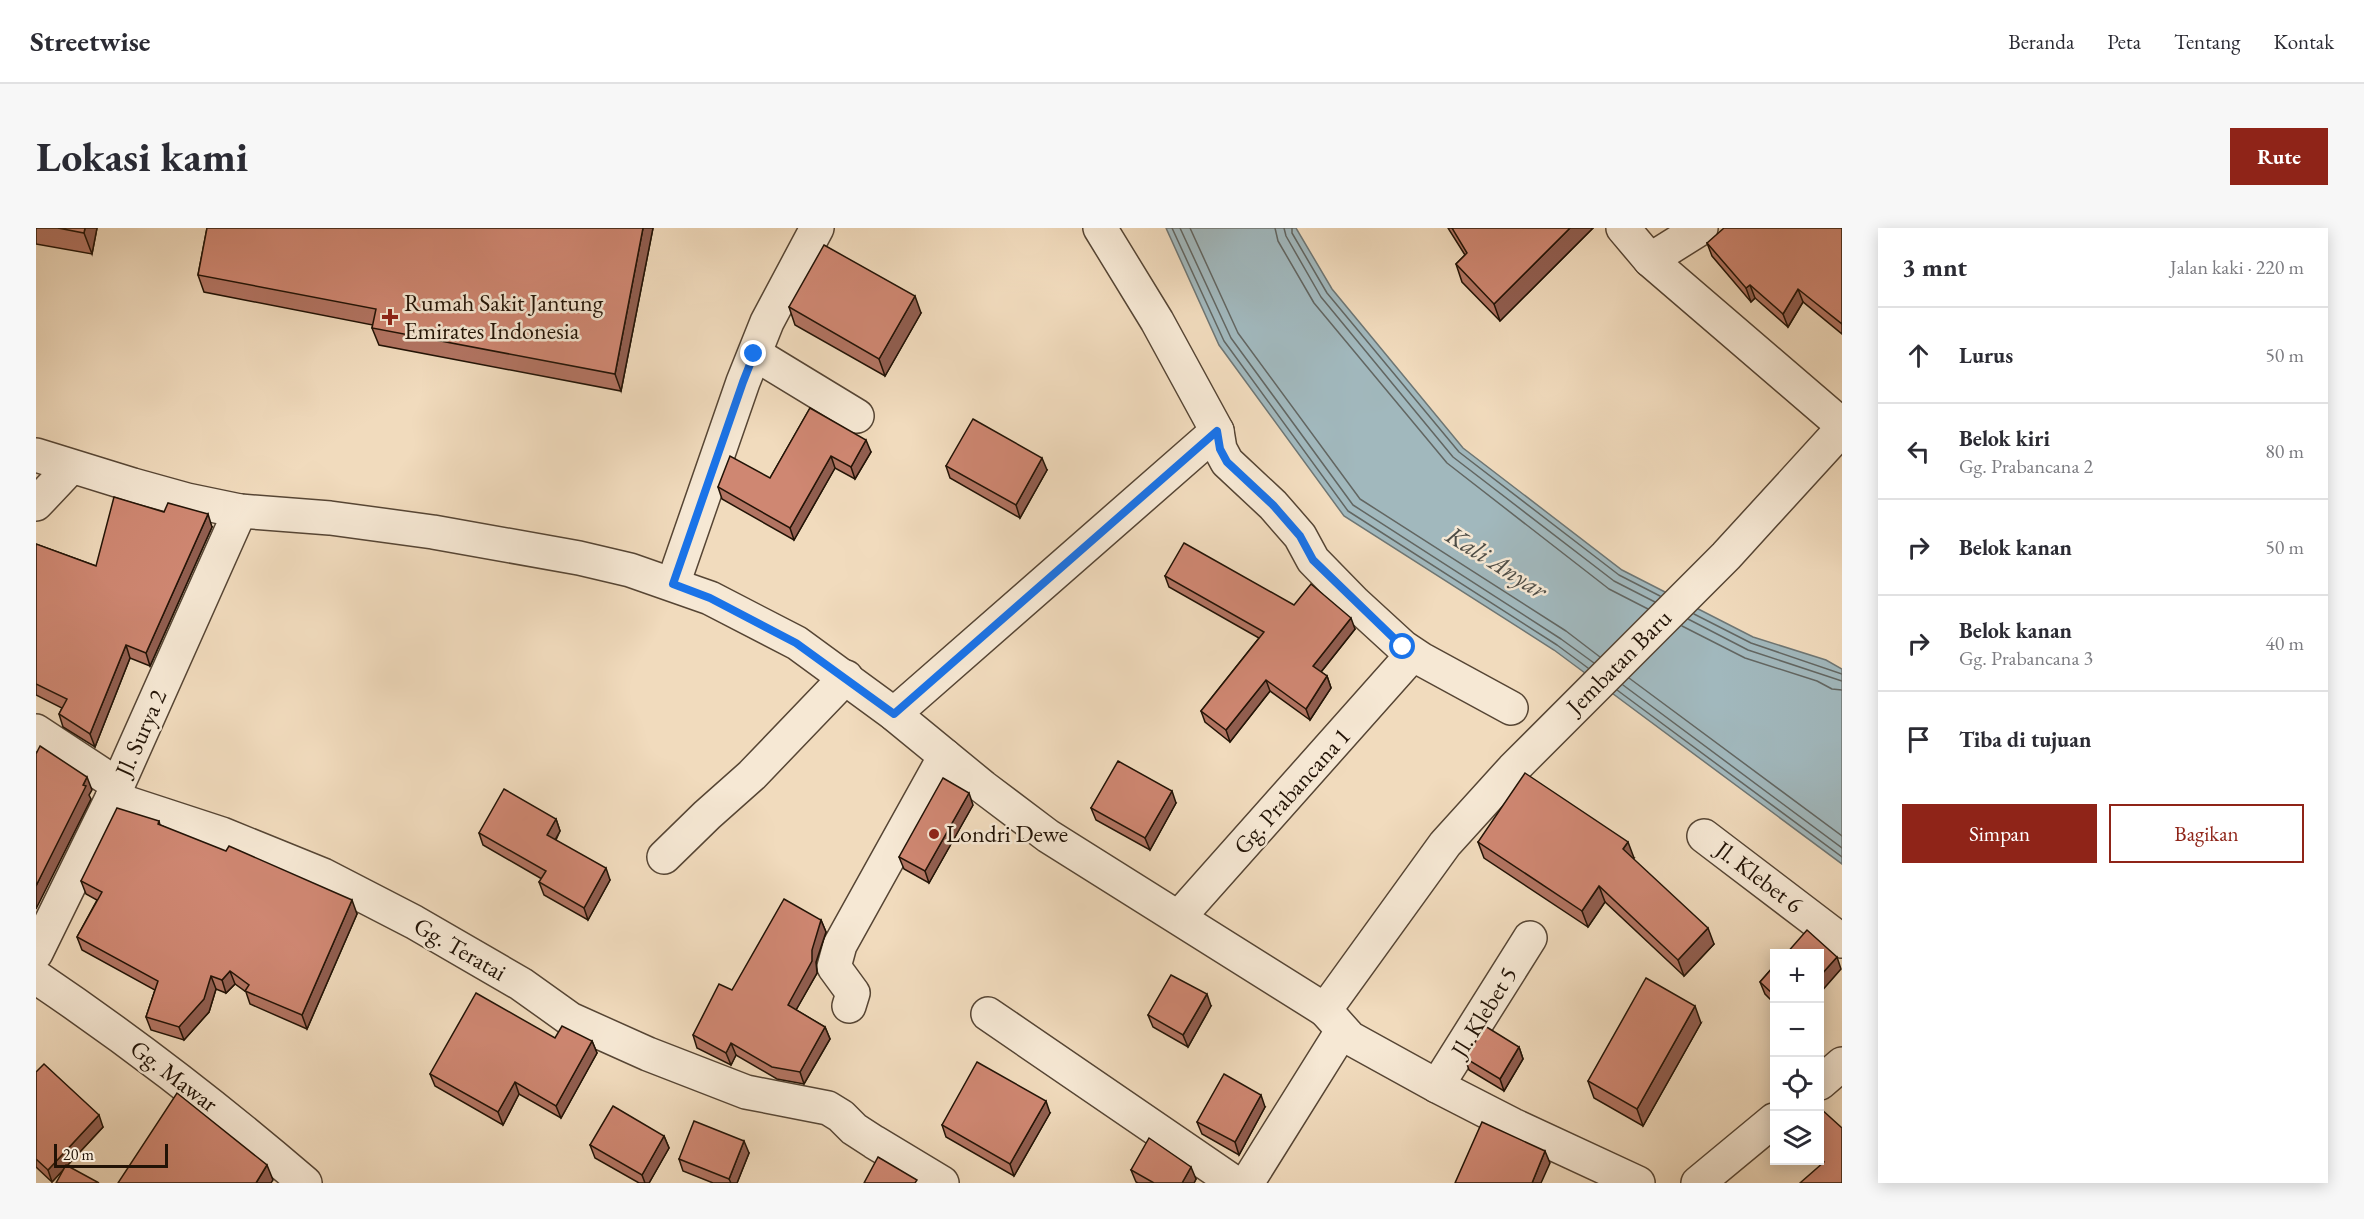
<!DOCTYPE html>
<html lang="id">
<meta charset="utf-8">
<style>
:root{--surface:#fff;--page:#f7f7f7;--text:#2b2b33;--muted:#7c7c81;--line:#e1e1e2;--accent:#8f2418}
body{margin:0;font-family:"EB Garamond",serif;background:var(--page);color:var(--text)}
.controls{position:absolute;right:18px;bottom:18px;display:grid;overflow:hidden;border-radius:0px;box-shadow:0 3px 15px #0003}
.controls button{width:54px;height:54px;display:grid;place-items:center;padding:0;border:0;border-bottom:2px solid var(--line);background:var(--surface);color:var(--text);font:30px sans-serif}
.scale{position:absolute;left:18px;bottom:15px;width:114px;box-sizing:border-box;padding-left:6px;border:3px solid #221306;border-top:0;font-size:16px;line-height:21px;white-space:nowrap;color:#221306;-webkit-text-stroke:4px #f6e8d4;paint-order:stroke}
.stop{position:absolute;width:18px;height:18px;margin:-14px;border:4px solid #1a73e8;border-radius:50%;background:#fff}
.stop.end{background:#1a73e8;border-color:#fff;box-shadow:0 2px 6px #0008}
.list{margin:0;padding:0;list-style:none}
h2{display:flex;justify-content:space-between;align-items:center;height:78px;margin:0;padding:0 24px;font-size:26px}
h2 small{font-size:20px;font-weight:400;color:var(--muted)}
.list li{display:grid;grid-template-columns:39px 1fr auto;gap:18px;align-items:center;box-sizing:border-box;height:96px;padding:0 24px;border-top:2px solid var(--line)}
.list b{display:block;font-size:22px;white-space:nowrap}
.list p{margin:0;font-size:20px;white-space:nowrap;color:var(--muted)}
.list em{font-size:20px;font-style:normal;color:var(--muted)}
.actions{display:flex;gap:12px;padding:18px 24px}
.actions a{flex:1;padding:14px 0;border:2px solid var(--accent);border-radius:0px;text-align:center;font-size:21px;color:var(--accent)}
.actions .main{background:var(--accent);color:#fff}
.icon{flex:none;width:33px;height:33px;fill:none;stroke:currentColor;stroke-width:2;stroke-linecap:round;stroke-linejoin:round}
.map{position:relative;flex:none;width:1806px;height:955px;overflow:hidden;border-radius:0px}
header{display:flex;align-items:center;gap:36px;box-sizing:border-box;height:84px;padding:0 30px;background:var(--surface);border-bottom:2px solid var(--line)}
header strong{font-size:28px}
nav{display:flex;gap:33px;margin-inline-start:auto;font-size:21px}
.intro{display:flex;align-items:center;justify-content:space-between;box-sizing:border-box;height:144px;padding:0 36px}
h1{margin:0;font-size:42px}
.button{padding:15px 27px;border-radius:0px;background:var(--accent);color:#fff;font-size:21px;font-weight:700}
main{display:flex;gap:36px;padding:0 36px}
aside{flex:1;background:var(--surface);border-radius:0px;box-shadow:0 3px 15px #0003}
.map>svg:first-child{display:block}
</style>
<header>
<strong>Streetwise</strong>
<nav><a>Beranda</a><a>Peta</a><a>Tentang</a><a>Kontak</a></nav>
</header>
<div class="intro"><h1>Lokasi kami</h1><a class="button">Rute</a></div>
<main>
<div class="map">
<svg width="1806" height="955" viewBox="0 0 1806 955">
<rect width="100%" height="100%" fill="#f1dbbd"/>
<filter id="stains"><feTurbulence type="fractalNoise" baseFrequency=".00333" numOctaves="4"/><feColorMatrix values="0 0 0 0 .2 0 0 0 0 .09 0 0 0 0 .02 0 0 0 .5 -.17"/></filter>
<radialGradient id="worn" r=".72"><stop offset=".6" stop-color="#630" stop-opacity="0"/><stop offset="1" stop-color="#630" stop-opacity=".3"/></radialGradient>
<path fill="#a1b8bd" stroke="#6e7674" stroke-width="1.5" d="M1130,0H1260L1296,61L1427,220L1586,342L1717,409L1790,432L1806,441V636L1518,422L1308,288L1183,117Z"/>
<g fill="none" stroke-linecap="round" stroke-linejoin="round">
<g stroke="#626662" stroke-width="1.5">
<path d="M1136,0L1188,113L1312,283L1521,417L1552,440"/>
<path d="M1144,0L1195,110L1317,277L1525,411L1558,435"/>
<path d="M1154,0L1202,105L1324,271L1530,403L1564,429"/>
<path d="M1239,0L1242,13L1278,75L1411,235L1573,361L1612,381"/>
<path d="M1248,0L1250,8L1285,69L1417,229L1578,353L1619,374"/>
<path d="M1256,0V5L1291,65L1423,224L1583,347L1624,368"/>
<path d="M1658,386L1715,415L1806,446"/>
<path d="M1652,391L1712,422L1806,453"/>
<path d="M1646,398L1709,430L1781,453L1796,461L1806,462"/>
<path d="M1593,450L1806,608"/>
<path d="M1587,457L1806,620"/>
<path d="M1581,462L1806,629"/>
</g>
<defs>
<g id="minor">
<path d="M1064,0L1121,93L1181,203L1184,221L1191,234L1237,277L1264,308L1277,332L1319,375L1367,419L1385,431L1475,480"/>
<path d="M1614,32L1665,0"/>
<path d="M719,126L821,188"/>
<path d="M0,276L35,239"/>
<path d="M637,356L707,154L731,94L781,0"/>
<path d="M858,486L1181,203"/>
<path d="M0,503L82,557"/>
<path d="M76,570L186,606L287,647L378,694L485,756L534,791L612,826L710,864L792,880L805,888L818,901L838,914L906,955"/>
<path d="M1668,608L1806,713"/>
<path d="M628,629L671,587L716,547L810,449"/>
<path d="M1143,689L1368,436"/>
<path d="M0,725L76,570L204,283"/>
<path d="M0,749C95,813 183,881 269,955"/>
<path d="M813,778L817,765L798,739L804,717L909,528"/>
<path d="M1289,782L1314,810L1401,858L1477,897L1602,955"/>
<path d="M952,786L1199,955"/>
<path d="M1784,855L1806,836"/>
<path d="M1401,858L1494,710"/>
<path d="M1211,955L1306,803"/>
<path d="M1662,955L1738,892"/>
</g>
<g id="tertiary">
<path d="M1587,0L1614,32L1806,197"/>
<path d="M0,227L97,257L151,272L204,283L294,290L397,304L543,330L594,342L674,370L761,415L858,486L947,559L1012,608L1289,782L1409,616L1477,541L1690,328L1806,201"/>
</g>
</defs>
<use href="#minor" stroke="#564534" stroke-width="36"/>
<use href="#tertiary" stroke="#564534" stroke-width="36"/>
<use href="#minor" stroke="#f6e8d4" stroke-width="33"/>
<use href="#tertiary" stroke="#f6e8d4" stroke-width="33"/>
</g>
<g fill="#b27462" stroke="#221306" stroke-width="1.5">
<path d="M0,0H61L56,26L0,16Z"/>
<path d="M171,0H617L585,163L343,117L336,100L337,97L168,64L162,47Z"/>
<path d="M1412,0H1557L1464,93L1426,54L1420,36L1429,27Z"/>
<path d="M1806,0V106L1767,74L1752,99L1719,70L1715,74L1676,28L1671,15Z"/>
<path d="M753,79L885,85L849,148L759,97Z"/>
<path d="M774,180L835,224L819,251L799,240L758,312L686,271L682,259L734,250Z"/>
<path d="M910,238L1011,242L984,290L914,250Z"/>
<path d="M176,299L114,438L94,430L59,519L27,499L23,486L26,480L0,467V316L60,338Z"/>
<path d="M1129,348L1258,377L1319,401L1285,444L1291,448L1295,460L1274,492L1234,463L1194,514L1169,494L1165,483L1223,410L1133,359Z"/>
<path d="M1140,575L1114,622L1060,592L1055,580Z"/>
<path d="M937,577L893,655L868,641L863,629Z"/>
<path d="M520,591L524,603L520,612L574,652L552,692L508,667L503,654L506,651L447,617L443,605Z"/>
<path d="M123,593L124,597L321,686L271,801L214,776L210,764L199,756L190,765L180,761L173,784L148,812L115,802L110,789L119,762L46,722L41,709L61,672L50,666L45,653Z"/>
<path d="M1442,614L1598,630L1597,631L1678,716L1648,748L1569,674L1552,699L1448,630Z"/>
<path d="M785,692L790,704L780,734L781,745L760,782L789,799L794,811L768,856L741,851L700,827L695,837L661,820L657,807L696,762Z"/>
<path d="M1738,738V775L1729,766L1724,754Z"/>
<path d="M1175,778L1152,819L1117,799L1112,787Z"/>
<path d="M1665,795L1607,898L1558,870L1552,853Z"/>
<path d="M519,810L556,813L561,825L525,890L483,866L467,897L399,858L394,846Z"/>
<path d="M1483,819L1487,831L1468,863L1433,842L1429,830Z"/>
<path d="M0,844L67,899L16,954L0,939Z"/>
<path d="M1229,879L1203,927L1166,906L1161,894Z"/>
<path d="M1784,880L1806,955L1784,937L1781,933H1784Z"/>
<path d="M1014,885L978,948L910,909L906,897Z"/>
<path d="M628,908L633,920L613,955H603L559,930L554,917Z"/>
<path d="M713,925L701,955H677L647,943L643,931Z"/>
<path d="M1095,942L1160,951L1158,955H1102L1100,954Z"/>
</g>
<g fill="#915e50" stroke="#221306" stroke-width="1.5">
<path d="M49,0H61L56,26L48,5Z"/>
<path d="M607,0H617L585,163L579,146Z"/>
<path d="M1534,0H1557L1464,93L1458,76Z"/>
<path d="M1714,57L1719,70L1715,74L1710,60Z"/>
<path d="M1762,61L1767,74L1752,99L1747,86Z"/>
<path d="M879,68L885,85L849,148L843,131Z"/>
<path d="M830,212L835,224L819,251L815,239Z"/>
<path d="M795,228L799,240L758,312L754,300Z"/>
<path d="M1006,230L1011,242L984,290L980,277Z"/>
<path d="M172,286L176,299L114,438L110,425Z"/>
<path d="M1315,390L1319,401L1281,449L1277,438Z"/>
<path d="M90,417L94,430L59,519L54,506Z"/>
<path d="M1291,448L1295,460L1274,492L1270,481Z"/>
<path d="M1230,452L1234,463L1194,514L1190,502Z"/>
<path d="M51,549L56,562L53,567L55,571L0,681V658Z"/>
<path d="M1136,563L1140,575L1114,622L1109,610Z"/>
<path d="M933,565L937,577L893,655L889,643Z"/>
<path d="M520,591L524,603L515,619L511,607Z"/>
<path d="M1592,614L1598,630L1593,637L1587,621Z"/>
<path d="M570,640L574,652L552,692L548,680Z"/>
<path d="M1563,658L1569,674L1552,699L1546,683Z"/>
<path d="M316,672L321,686L271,801L266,787Z"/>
<path d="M785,692L790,704L780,734L781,745L756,789L752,777Z"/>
<path d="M1672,700L1678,716L1648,748L1642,732Z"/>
<path d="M1801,729L1805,741L1784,765V748Z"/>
<path d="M194,743L199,756L190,765L186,752Z"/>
<path d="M175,748L180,761L173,784L148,812L143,799Z"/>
<path d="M1171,766L1175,778L1152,819L1147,807Z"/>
<path d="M1659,778L1665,795L1607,898L1601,881Z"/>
<path d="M789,799L794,811L768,856L764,844Z"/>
<path d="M556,813L561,825L525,890L520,878Z"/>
<path d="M695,815L700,827L695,837L690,825Z"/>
<path d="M1483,819L1487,831L1468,863L1464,851Z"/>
<path d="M479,854L483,866L467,897L462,884Z"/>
<path d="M1225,867L1229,879L1203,927L1199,914Z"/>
<path d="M1010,873L1014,885L978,948L974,936Z"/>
<path d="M63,887L67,899L16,954L12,942Z"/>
<path d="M628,908L633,920L613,955H609L606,947Z"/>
<path d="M708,913L713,925L701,955H695L693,951Z"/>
<path d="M1509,923L1514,935L1505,955H1496Z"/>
<path d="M231,937L237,952L235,955H220Z"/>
<path d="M1155,939L1160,951L1158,955H1146Z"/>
</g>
<g fill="#cf8772" stroke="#221306" stroke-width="1.5">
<path d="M22,0H49L48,5Z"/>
<path d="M171,0H607L579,146L336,100L340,81L162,47Z"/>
<path d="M1416,0H1534L1458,76L1420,36L1431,25Z"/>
<path d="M1688,0H1806V96L1762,61L1747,86L1714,57L1710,60L1671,15Z"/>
<path d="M788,17L879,68L843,131L753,79Z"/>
<path d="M774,180L830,212L815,239L795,228L754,300L682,259L694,228L734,250Z"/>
<path d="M937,191L1006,230L980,277L910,238Z"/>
<path d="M78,269L128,284L132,275L172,286L110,425L90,417L54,506L23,486L31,471L0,456V316L60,338Z"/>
<path d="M1148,315L1258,377L1275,356L1315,390L1277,438L1291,448L1270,481L1230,452L1190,502L1165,483L1228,404L1129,348Z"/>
<path d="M4,518L51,549L47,557L50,558L0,658V526Z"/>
<path d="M1082,533L1136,563L1109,610L1055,580Z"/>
<path d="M1489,545L1592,614L1587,621L1672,700L1642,732L1563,658L1546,683L1442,614Z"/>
<path d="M907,550L933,565L889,643L863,629Z"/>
<path d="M468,561L520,591L511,607L570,640L548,680L503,654L510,643L443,605Z"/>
<path d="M81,580L123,593L122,596L190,623L193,618L316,672L266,787L209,763L213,757L194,743L186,752L175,748L168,771L143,799L110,789L122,753L41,709L66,664L45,653Z"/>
<path d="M748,671L785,692L776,722V733L752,777L789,799L764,844L736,839L695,815L690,825L657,807L683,756L696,762Z"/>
<path d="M1771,702L1801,729L1784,748V726H1750Z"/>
<path d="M1738,738V767L1724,754Z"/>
<path d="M1135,747L1171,766L1147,807L1112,787Z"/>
<path d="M1610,750L1659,778L1601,881L1552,853Z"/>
<path d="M440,765L519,810L526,798L556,813L520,878L479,854L462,884L394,846Z"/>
<path d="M1449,798L1483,819L1464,851L1429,830Z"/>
<path d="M941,834L1010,873L974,936L906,897Z"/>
<path d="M8,836L63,887L12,942L0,931V844Z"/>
<path d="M1188,846L1225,867L1199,914L1161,894Z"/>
<path d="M141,865L231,937L220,955H82Z"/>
<path d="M577,878L628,908L606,947L554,917Z"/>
<path d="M1784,880L1806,900V955H1764L1788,934L1784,929Z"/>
<path d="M658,893L708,913L693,951L643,931Z"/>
<path d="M1446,894L1509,923L1496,955H1419Z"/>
<path d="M1113,910L1155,939L1146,955H1118L1095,942Z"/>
<path d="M842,929L881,952L879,955H828Z"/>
<path d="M30,937L63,955H20Z"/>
</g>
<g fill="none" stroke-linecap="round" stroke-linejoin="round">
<path stroke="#1a73e8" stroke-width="8" d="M718,126L707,154L637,356L674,370L760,415L858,486L1181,203L1184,221L1191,234L1237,277L1264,308L1277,332L1367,419"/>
</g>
<g fill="#8f2418" stroke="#f6e8d4" stroke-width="2">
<path d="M351 80h6v6h6v6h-6v6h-6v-6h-6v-6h6z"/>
<circle cx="898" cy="606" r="6"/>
</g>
<g text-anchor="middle" stroke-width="5" stroke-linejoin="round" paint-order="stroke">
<g font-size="24" fill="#221306" stroke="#f6e8d4" text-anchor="start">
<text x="368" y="83">Rumah Sakit Jantung<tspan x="368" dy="28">Emirates Indonesia</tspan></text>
<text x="910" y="614">Londri Dewe</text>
</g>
<g font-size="24" fill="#221306" stroke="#f6e8d4">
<text transform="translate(1583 434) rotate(-45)" y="8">Jembatan Baru</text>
<text transform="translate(105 505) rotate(-66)" y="8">Jl. Surya 2</text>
<text transform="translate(1256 563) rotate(-48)" y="8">Gg. Prabancana 1</text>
<text transform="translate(1723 649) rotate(37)" y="8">Jl. Klebet 6</text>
<text transform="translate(424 721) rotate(30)" y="8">Gg. Teratai</text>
<text transform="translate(1448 784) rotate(-58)" y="8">Jl. Klebet 5</text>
<text transform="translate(138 848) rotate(37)" y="8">Gg. Mawar</text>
</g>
<g font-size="26" font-style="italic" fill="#4e4d46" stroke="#f6e8d4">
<text transform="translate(1461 334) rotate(32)" y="9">Kali Anyar</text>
</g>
</g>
<rect width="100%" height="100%" filter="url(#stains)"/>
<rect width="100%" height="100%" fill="url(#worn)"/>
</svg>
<div class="controls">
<button>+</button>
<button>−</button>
<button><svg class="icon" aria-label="locate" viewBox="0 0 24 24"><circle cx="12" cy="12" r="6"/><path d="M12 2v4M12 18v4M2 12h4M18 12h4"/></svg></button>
<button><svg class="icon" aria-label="layers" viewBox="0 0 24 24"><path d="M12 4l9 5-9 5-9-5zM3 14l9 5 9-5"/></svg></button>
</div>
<div class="scale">20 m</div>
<div class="stop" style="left:1367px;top:419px"></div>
<div class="stop end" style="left:718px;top:126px"></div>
</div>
<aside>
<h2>3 mnt<small>Jalan kaki · 220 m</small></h2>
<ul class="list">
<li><svg class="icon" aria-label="ahead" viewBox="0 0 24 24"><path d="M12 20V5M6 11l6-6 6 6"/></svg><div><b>Lurus</b></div><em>50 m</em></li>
<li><svg class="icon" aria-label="left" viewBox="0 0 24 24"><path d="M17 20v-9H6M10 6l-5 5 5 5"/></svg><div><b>Belok kiri</b><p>Gg. Prabancana 2</p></div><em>80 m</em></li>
<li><svg class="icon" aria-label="right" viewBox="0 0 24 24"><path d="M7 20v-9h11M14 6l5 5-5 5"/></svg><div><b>Belok kanan</b></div><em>50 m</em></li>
<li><svg class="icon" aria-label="right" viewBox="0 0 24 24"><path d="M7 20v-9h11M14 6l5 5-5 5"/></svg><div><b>Belok kanan</b><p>Gg. Prabancana 3</p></div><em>40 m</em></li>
<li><svg class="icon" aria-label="arrive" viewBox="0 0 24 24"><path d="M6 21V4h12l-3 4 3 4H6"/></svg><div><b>Tiba di tujuan</b></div></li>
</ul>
<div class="actions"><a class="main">Simpan</a><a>Bagikan</a></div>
</aside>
</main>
